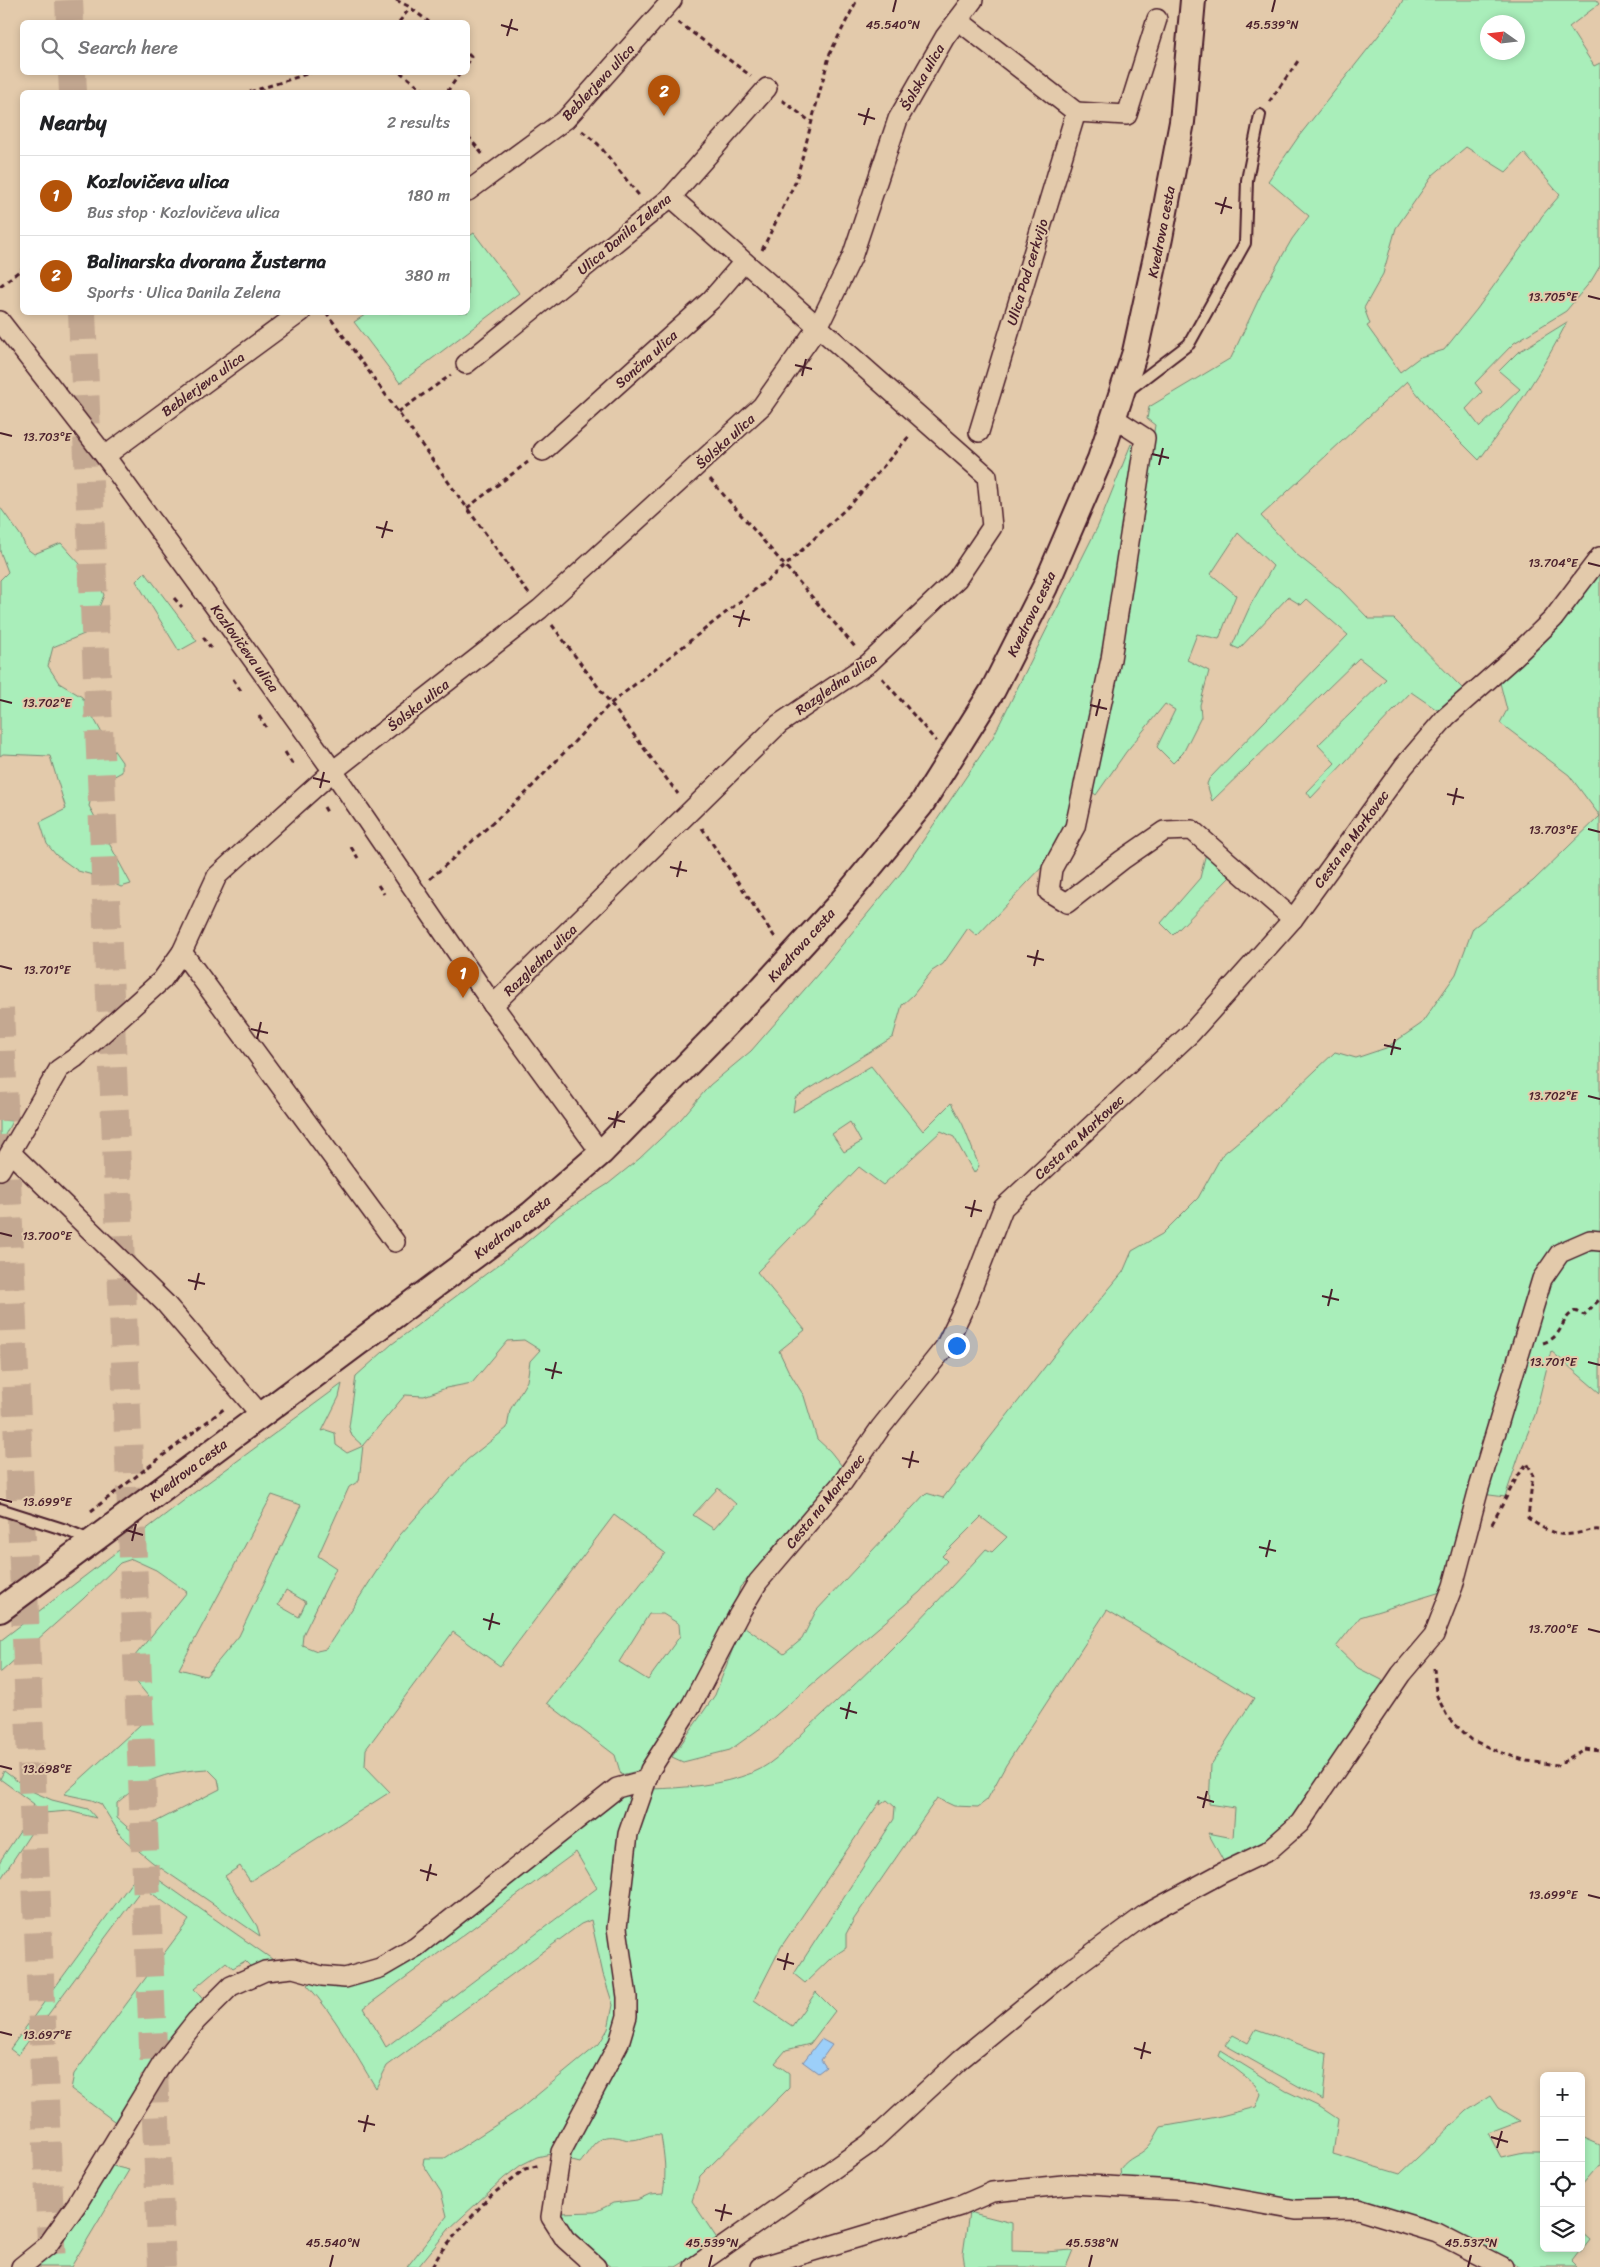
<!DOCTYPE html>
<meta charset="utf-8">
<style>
:root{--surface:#fff;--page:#f2f2f2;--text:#202124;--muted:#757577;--line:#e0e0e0;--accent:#b45309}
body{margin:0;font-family:Sriracha,sans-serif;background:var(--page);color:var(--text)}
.controls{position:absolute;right:15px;bottom:15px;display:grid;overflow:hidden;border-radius:8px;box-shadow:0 2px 8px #0003}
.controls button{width:45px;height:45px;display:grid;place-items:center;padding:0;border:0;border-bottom:1px solid var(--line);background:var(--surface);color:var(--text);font:25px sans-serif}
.compass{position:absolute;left:1480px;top:15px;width:45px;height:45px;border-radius:50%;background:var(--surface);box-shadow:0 2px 8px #0003;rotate:284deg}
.you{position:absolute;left:956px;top:1345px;width:18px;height:18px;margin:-12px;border:4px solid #fff;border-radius:50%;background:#1a73e8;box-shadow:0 0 0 8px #1a73e833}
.badge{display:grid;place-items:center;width:32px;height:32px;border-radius:50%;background:var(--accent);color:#fff;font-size:16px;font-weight:700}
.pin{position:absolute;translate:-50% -41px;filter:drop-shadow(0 1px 2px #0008)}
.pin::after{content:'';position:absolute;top:26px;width:18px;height:15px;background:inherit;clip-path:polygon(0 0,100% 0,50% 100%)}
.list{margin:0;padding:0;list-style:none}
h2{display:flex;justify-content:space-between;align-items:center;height:65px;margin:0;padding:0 20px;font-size:21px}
h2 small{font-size:16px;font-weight:400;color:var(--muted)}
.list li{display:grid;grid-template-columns:32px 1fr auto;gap:15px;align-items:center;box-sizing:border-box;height:80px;padding:0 20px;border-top:1px solid var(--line)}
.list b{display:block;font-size:19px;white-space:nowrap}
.list p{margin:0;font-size:16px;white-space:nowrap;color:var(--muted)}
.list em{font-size:16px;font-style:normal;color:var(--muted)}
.icon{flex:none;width:28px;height:28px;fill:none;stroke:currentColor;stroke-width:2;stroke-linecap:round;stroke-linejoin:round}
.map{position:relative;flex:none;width:1600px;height:2267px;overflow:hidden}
.search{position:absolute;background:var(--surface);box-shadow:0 2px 8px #0003;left:20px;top:20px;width:450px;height:55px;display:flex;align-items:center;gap:12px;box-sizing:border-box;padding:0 18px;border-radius:8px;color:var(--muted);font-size:19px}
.panel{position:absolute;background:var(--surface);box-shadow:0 2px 8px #0003;left:20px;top:90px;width:450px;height:225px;border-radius:8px}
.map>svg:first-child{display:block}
</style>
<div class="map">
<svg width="1600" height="2267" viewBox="0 0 1600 2267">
<rect width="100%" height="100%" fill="#e3caab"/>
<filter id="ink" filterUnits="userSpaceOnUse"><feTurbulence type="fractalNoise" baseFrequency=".02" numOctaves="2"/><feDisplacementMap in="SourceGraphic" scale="10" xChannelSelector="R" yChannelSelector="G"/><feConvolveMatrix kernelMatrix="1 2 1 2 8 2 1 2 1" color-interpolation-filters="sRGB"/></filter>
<g filter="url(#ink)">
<g fill="#a9eeba" stroke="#7a8672" fill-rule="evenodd">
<path d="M1403,0H1596L1599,4L1569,27L1594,66L1600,63V266L1591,281L1566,311L1514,343L1475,383L1482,392L1466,409L1480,427L1520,389L1499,371L1517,353L1567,322C1542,371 1512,416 1479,460L1436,417L1407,381L1261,516L1296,554L1340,589L1369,619H1394L1466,692L1443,714L1411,692L1311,798L1307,792L1335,763L1318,745L1386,679L1359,658L1212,801L1207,784L1209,779L1348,635L1307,599L1301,605L1288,597L1239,649L1232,646L1251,604L1273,566L1238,533L1211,574L1236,595L1219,639L1197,634L1187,660L1209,671L1200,705L1201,717L1183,753L1173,763L1157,747L1175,710L1165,704L1126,752L1096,795L1090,790L1135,554L1155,425L1147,419L1149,407L1231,358L1264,288L1292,239L1309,216L1268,181L1299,136L1394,16ZM1488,22H1518V52H1488ZM1466,147L1506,172L1524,153L1560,195L1542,216L1529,237L1477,309L1444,350L1420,357L1400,372L1367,326L1370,324L1364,308L1383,274L1396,228L1433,175Z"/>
<path d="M474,233L519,293L400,383L354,322L368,313L468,312V237Z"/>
<path d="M1131,444L1136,449L1123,538L1088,737L1061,847L977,936L968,928L943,964L932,971L913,995L902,1005L893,1037L795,1098L793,1112L871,1066L923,1131L951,1103L963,1125L979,1166L974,1173L954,1137L941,1131L883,1185L859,1167L757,1272L805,1330L779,1351L788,1370L804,1396L817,1439L830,1451L845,1470L765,1561L740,1587L730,1624L672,1736L638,1771L621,1775L615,1755L547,1703L665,1553L614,1515L500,1666L453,1632L366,1749L365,1766L390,1792L250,1881L240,1866L225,1876L257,1926L260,1936L152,1862L121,1836L101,1804L92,1800L64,1794L141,1724L148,1696L125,1668L187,1592L156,1570L132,1559L120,1563L83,1599L0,1673V1641L191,1495L342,1384L339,1397L322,1431L326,1430L335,1433L336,1445L347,1453L363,1446L352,1436L349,1427L356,1376L392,1344L510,1256L559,1215L608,1184L639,1159L681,1119L710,1085L751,1051L818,974L901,873L993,737L1098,526ZM850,1122L861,1142L844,1152L832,1134ZM524,1340L540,1350L530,1361L527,1381L510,1410L507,1428L467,1460L400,1535L326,1649L317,1651L302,1645L303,1635L336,1568L318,1556L349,1487L359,1481L363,1445L405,1395L424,1396L446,1388L472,1383L507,1341ZM718,1488L736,1504L714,1529L693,1515ZM272,1495L301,1505L239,1636L206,1676L179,1669ZM286,1590L306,1602L299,1617L278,1605ZM649,1614H663L679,1624L680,1636L648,1680L619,1662ZM208,1769L218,1779L220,1789L134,1833L117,1818V1803C145,1778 170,1771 208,1769Z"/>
<path d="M0,507L21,536L26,548L34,554L61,543L100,586L104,595L89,632L53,647L48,666L59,683L82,697L103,735L122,762V772L94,787L89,806L131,884L121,887L100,877L78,871L56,855L47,844L40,822L66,809L50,756L3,754L0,756V580L8,572L0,551Z"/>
<path d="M1600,570V816L1569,775L1500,723L1507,710L1499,679Z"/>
<path d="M145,572L197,641L179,651L136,581Z"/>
<path d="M1600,816V1235L1560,1247L1444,1591L1360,1617L1336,1647L1358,1668L1386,1682L1310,1802L1262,1848L1225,1864L1208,1833L1233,1838L1235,1808L1209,1804L1211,1765L1254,1698L1107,1610L1006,1765L987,1800L978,1807L954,1806L937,1798L854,1919L846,1934V1948L831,1958L805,1983L794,1974L894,1819L895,1807L887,1800L880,1805L881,1800L781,1947L754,2000L792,2026L816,1992L835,2011L810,2044L786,2050L775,2063L789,2073V2088L700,2176L692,2201L718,2240L676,2267H611L588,2251L570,2232L558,2213L595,2212L613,2203L637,2200L650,2194L663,2193C667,2173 664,2155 661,2135C650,2133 641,2140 630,2140C625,2140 620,2137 615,2137C595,2134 591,2150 580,2163L568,2160L582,2129L624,2047L623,1938L628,1864L651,1789C685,1788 721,1785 752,1773C775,1764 794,1741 811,1725C873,1669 930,1611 986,1549L992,1552L1007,1537L981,1517L942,1556L947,1561L920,1592L762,1727L730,1750L683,1762L672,1757L715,1695L742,1625L784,1654L802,1639L816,1611L926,1493L943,1498L1055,1354L1123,1272L1132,1251L1162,1234L1198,1198L1222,1155L1258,1125L1335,1052L1356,1058L1386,1048L1421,1024L1456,974L1473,928L1533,881Z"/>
<path d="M1206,853L1231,876L1173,935L1161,923L1200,878Z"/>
<path d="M0,1120L12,1121L0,1145Z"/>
<path d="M1588,1249L1600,1250V1393L1551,1351L1535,1415L1521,1450L1505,1497L1482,1494L1548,1285L1563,1262Z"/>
<path d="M4,1771L29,1790L52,1800L88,1809L96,1818L69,1811L44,1813L0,1880V1861L31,1815L34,1804L0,1779Z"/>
<path d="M626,1795L630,1797L615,1882L619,2031L555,2153L537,2157L521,2165L504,2178L449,2229L418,2267H407L447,2216L441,2192L423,2164L424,2158H445L519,2110L599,2044L608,2029L613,2005L603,1974L591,1920L581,1924L387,2066L376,2088C354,2053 336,2016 307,1985L313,1980H363L619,1796ZM576,1852L597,1888L386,2047L364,2008Z"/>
<path d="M142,1868L272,1959L253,1969L245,1961L233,1968L226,1962L194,1989L206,2003L118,2124L71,2089L74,2074L189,1920L143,1887L18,2055L10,2049Z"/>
<path d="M1256,2029L1327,2054L1323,2100L1225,2045L1233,2035L1248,2043Z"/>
<path d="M1221,2051L1286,2091L1320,2107L1338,2119L1333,2154L1400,2174L1467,2111L1490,2096L1498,2108L1520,2121L1488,2133L1501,2157L1524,2152H1544V2248H1581V2232L1590,2240L1573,2262L1578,2267H1520L1461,2238L1342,2202L1295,2200L1183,2184L1121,2177L1120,2169C1130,2156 1138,2157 1148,2147C1153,2142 1157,2133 1161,2127L1217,2117L1256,2107L1261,2094L1255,2084L1219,2056Z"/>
<path d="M1582,2137L1600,2145V2165L1581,2187Z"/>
<path d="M109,2165L129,2170L71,2267H33Z"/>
<path d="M969,2212L1012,2223V2251L1045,2252L1073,2250L1066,2267H965L963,2254Z"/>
</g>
<path fill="#9ccff9" stroke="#7b89a7" d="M821,2039L832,2045L821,2060L826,2067L818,2073L803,2062Z"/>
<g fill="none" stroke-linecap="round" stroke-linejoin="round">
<g stroke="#c4a891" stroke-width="28" stroke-dasharray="28 14" stroke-linecap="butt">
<path d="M69,0L70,22"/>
<path d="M72,72L73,92"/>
<path d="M82,312L162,2267"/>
<path d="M0,1009L52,2267"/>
</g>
<defs>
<g id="service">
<path d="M1126,392L1189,344L1245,243L1247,180L1260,115"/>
<path d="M0,1509L66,1530L90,1540"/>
</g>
<g id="minor">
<path d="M958,20L1076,112L979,432"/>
<path d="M1076,112L1127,115L1157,19"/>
<path d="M468,191L566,119L672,0"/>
<path d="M0,321L105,456L223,618L333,771L493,1005L601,1153"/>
<path d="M466,364L671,197L767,88"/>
<path d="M1114,418L1145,438L1111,659L1075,827L1052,869L1049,892L1067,903L1122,860L1164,831L1192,830L1293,919"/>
<path d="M543,451L711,300L744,262"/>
<path d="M105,456L301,312"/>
<path d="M182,952L395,1242"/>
<path d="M493,1005L779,724L869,663L957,579L992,527L987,476C882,382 776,290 671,197"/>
<path d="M11,1153L165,1303L261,1415"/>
<path d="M0,1170L59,1069L75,1058L162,980L182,952L217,876L242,853L333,771L540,609L762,406L819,325L852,257L898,119L945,37L973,0"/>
<path d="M21,2267L47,2246L77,2204L162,2064L196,2021L231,1986L265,1971L293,1968L322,1976L345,1978L380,1968L416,1947L617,1788L646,1780"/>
<path d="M596,2267L565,2239L551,2217L561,2152L619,2043L627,2016V1997L617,1928L628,1834L650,1770L692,1704L739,1614L758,1582L843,1482L881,1427L945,1347L967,1301L1003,1208L1191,1033L1293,919L1404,766L1446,717L1514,657L1553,619L1600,557"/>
<path d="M694,2267L869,2144L961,2059L1067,1972L1146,1914L1224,1872L1268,1851L1300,1823L1401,1674L1434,1635L1453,1586L1479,1488L1542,1279L1560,1253L1590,1240L1600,1241"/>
<path d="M760,2267L906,2223L960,2206L992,2192L1073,2184L1191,2191L1296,2210L1358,2209L1437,2233L1503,2267"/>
</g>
<path id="tertiary" d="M0,1610L531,1214L601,1153L762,988L842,901L921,805L993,690L1045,587L1100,459L1135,352L1160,238L1182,122L1193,0"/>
</defs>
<use href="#service" stroke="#4a1f2b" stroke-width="14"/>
<use href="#minor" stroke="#4a1f2b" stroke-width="22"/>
<use href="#tertiary" stroke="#4a1f2b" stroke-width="28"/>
<g stroke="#4a1f2b" stroke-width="3" stroke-dasharray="5 4" stroke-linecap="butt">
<path d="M396,0L408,6L429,22"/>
<path d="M399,22L410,8"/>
<path d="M678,22L751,76"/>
<path d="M468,54L471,57L468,63"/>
<path d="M400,72L426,92"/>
<path d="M250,92L313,72"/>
<path d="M447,92L461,72"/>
<path d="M782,100L811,122"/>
<path d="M1269,102L1298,61"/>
<path d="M582,131L598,144L641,198"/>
<path d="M468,136L483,155"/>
<path d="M762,250L796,181L830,53L857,0"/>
<path d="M0,286L22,269"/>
<path d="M326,312L529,594"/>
<path d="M398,412L451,375"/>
<path d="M710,479L856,648"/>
<path d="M467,508L528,462"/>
<path d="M174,598L182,607"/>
<path d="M552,625L678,794"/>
<path d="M203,637L211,648"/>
<path d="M882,678L936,741"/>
<path d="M233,679L241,691"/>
<path d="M259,716L266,727"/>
<path d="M285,752L293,765"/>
<path d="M324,807L328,814"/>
<path d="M702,828L776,939"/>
<path d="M351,847L358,858"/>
<path d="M430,879L525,794L610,704L785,566L853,502L910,435"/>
<path d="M378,885L384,894"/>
<path d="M1543,1343C1565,1336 1559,1319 1575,1311L1584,1315L1600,1299"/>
<path d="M91,1511L225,1408"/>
<path d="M1492,1524L1516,1479L1527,1463L1533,1474L1528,1518C1541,1527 1555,1537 1572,1534C1583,1533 1589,1529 1600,1530"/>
<path d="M1434,1668L1436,1694L1448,1718L1472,1740L1499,1752L1527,1761L1557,1765L1585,1749L1600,1751"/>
<path d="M432,2267L442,2250L489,2197L525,2169L540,2165"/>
</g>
<use href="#service" stroke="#e3caab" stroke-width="10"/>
<use href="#minor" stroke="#e3caab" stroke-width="19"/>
<use href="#tertiary" stroke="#e3caab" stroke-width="24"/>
</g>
</g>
<path fill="none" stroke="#4a1f2b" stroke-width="2" d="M893,12L896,0M1272,12L1275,0M501,25L518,30M507,36L512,19M858,114L875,119M864,125L869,108M1215,203L1232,208M1221,214L1226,197M1588,296L1600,299M795,365L812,369M802,376L806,359M0,433L12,436M1152,454L1169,458M1159,465L1163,448M376,527L393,531M382,538L387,521M1588,563L1600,566M733,616L750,620M739,627L744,610M0,700L12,703M1090,705L1107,709M1096,716L1100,699M313,778L330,782M320,788L324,772M1447,794L1464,798M1453,805L1457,788M1588,829L1600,832M670,867L687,871M677,877L681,861M1027,956L1044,960M0,966L12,969M1034,966L1038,950M251,1029L268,1033M257,1039L261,1022M1384,1045L1401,1049M1391,1055L1395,1039M1588,1096L1600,1099M608,1118L625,1122M614,1128L618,1111M965,1207L982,1211M971,1217L975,1200M0,1233L12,1236M188,1280L205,1284M195,1290L199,1273M1322,1296L1339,1300M1328,1306L1332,1289M1588,1362L1600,1365M545,1369L562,1373M552,1379L556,1362M902,1458L919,1462M909,1468L913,1451M0,1499L12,1502M126,1530L143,1535M132,1541L136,1524M1259,1547L1276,1551M1266,1557L1270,1540M483,1619L500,1624M1588,1629L1600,1632M489,1630L493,1613M840,1708L857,1713M846,1719L850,1702M0,1766L12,1769M1197,1797L1214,1802M1203,1808L1207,1791M420,1870L437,1875M427,1881L431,1864M1588,1895L1600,1898M777,1959L794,1964M784,1970L788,1953M0,2032L12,2035M1134,2048L1151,2053M1141,2059L1145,2042M358,2121L375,2125M364,2132L368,2115M1491,2137L1508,2142M1497,2148L1502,2131M715,2210L732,2214M721,2221L725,2204M330,2267L333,2255M709,2267L712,2255M1089,2267L1092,2255M1468,2267L1471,2255"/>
<g text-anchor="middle" stroke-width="4" stroke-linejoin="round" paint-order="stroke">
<g font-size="14" fill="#4a1f2b" stroke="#e3caab">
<text transform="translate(922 77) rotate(-60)" y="5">Šolska ulica</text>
<text transform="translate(598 82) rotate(-47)" y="5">Beblerjeva ulica</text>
<text transform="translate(1161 232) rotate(-79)" y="5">Kvedrova cesta</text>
<text transform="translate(624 234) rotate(-40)" y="5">Ulica Danila Zelena</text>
<text transform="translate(1027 272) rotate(-73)" y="5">Ulica Pod cerkvijo</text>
<text transform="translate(646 359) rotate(-42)" y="5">Sončna ulica</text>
<text transform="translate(203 384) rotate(-36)" y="5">Beblerjeva ulica</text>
<text transform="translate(725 441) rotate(-42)" y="5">Šolska ulica</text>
<text transform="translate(1031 614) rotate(-64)" y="5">Kvedrova cesta</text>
<text transform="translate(245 648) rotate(54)" y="5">Kozlovičeva ulica</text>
<text transform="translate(836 684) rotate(-35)" y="5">Razgledna ulica</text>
<text transform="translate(418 705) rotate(-38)" y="5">Šolska ulica</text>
<text transform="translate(1351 839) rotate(-54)" y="5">Cesta na Markovec</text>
<text transform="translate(801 945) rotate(-48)" y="5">Kvedrova cesta</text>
<text transform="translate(540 960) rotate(-44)" y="5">Razgledna ulica</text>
<text transform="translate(1079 1137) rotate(-43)" y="5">Cesta na Markovec</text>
<text transform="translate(512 1227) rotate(-38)" y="5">Kvedrova cesta</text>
<text transform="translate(188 1470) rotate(-37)" y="5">Kvedrova cesta</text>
<text transform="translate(825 1501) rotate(-51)" y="5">Cesta na Markovec</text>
</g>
</g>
<g font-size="12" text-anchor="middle" fill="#4a1f2b" stroke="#e3caab" stroke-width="4" stroke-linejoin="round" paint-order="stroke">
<text x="893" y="29">45.540°N</text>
<text x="1272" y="29">45.539°N</text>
<text x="1553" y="301">13.705°E</text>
<text x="47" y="441">13.703°E</text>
<text x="1553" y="567">13.704°E</text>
<text x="47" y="707">13.702°E</text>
<text x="1553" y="834">13.703°E</text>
<text x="47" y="974">13.701°E</text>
<text x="1553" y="1100">13.702°E</text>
<text x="47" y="1240">13.700°E</text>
<text x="1553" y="1366">13.701°E</text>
<text x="47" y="1506">13.699°E</text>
<text x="1553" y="1633">13.700°E</text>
<text x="47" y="1773">13.698°E</text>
<text x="1553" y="1899">13.699°E</text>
<text x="47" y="2039">13.697°E</text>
<text x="333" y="2247">45.540°N</text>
<text x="712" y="2247">45.539°N</text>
<text x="1092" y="2247">45.538°N</text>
<text x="1471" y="2247">45.537°N</text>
</g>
</svg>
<div class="controls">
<button>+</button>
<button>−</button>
<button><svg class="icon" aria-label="locate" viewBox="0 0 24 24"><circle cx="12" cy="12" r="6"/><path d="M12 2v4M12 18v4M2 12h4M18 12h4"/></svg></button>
<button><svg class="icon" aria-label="layers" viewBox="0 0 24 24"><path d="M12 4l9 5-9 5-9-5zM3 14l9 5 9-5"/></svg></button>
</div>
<svg class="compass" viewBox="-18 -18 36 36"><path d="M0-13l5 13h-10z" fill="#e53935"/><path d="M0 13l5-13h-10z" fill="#757577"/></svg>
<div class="you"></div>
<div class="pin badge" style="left:463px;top:998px">1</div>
<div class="pin badge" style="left:664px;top:116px">2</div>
<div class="search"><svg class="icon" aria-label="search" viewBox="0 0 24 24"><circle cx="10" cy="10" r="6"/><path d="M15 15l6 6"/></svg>Search here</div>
<section class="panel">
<h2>Nearby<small>2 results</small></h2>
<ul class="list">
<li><span class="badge">1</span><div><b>Kozlovičeva ulica</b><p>Bus stop · Kozlovičeva ulica</p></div><em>180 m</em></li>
<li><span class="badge">2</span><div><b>Balinarska dvorana Žusterna</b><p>Sports · Ulica Danila Zelena</p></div><em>380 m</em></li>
</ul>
</section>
</div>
